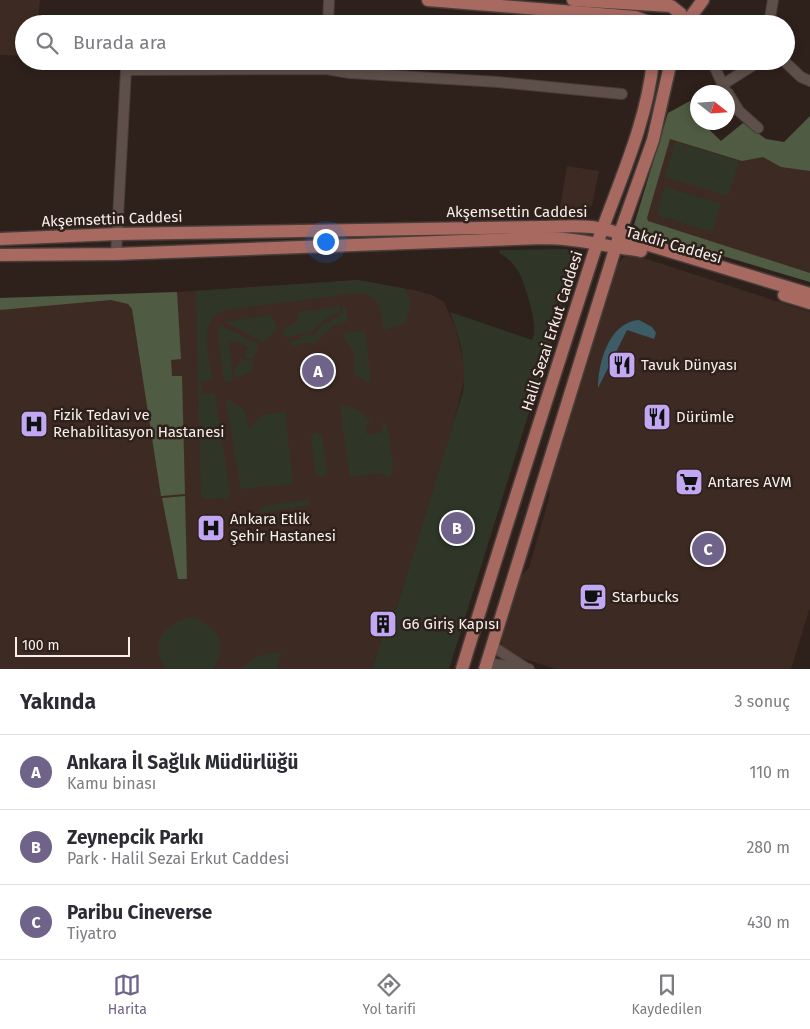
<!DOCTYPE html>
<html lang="tr">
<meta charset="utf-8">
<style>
:root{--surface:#fff;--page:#f2f2f3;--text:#2b2b33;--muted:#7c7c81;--line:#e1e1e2;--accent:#6f6389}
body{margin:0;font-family:"Fira Sans",sans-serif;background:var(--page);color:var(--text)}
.compass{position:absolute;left:690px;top:85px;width:45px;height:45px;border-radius:50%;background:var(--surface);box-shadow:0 2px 8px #0003;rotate:107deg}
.scale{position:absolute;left:15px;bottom:12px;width:115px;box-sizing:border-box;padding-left:5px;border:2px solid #f8efeb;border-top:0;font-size:14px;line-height:18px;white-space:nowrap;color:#f8efeb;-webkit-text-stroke:4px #2e211c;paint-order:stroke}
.you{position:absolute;left:325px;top:241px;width:18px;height:18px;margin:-12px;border:4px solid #fff;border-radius:50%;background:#1a73e8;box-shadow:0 0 0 8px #1a73e833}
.badge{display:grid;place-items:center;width:32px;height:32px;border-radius:50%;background:var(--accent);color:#fff;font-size:16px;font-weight:700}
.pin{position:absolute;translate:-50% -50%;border:2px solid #fff;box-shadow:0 1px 5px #0006}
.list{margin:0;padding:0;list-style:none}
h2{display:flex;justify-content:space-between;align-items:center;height:65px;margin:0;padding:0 20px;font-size:21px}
h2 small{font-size:16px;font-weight:400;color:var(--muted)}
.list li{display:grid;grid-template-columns:32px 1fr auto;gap:15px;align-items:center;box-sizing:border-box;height:75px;padding:0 20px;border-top:1px solid var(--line)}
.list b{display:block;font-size:19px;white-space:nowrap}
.list p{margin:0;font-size:16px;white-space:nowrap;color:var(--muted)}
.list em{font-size:16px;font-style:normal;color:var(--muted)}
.icon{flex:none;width:28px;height:28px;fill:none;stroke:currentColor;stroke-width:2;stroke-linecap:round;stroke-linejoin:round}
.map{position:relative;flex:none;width:810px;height:669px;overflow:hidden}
.search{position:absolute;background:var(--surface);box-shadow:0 2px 8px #0003;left:15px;right:15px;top:15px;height:55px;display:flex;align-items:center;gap:12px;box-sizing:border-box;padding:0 18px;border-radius:28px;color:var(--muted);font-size:19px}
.sheet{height:290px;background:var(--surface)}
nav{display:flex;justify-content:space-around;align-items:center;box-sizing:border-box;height:70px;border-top:1px solid var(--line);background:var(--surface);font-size:14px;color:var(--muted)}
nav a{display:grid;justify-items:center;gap:2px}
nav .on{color:var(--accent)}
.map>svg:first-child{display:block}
</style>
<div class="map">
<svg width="810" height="669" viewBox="0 0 810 669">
<rect width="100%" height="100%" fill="#2e211c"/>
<g fill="#3d2b23">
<path d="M0,0H40L37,24H24V56L0,55Z"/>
<path d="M690,101L698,122L702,123L721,141L743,123L766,139L784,142L810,116V282L646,233L634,225L668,113Z"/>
<path d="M567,166L599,171L592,205L582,213L559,214Z"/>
<path d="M626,255L637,256L810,312V607L791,669H556L512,655L502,646V637L520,577L529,568L550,495L548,490L617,265Z"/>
<path d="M358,280L414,290L432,295L444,302L456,330L466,373L453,425L396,610L391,609L372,669H0V298L177,292Z"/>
</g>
<g fill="#2f3627">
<path d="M675,142L739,161L728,196L665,177Z"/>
<path d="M665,187L721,204L712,232L657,215Z"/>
<path d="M566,249L576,254L575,265L449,669H372L391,609L396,610L463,392C467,363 460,339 450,312L532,340C540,329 525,285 519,272C514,264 508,258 499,253L500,250Z"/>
<path d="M358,280L405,289L411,301L406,323L384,330C381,312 381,294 358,293L225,310C196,318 210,359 212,380L201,381L202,394L215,393L230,495L227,498L204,499L201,495L196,291Z"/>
<path d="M340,306V312L328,317L309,334H298L286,338L282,329L296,323L299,312Z"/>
<path d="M343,306H346L348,321L332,326L314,344L305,342L292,347L290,342L301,339V336L314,335L326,322L328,323L342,313Z"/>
<path d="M270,315L278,329L263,342L225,322Z"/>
<path d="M220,325L258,344L253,359L244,357L248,347L234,341L230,342L228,346L231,355L232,381L229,382L224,380L218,332Z"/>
<path d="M365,331L371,383L355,375L354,353L342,333Z"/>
<path d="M242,359L254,361L251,373H246L236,379L234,370Z"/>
<path d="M228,399L245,411L249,429L261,415L285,412L293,484L241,489L226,402Z"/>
<path d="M340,405L357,409L371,422L365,425L367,435L383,432L382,422L387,425L393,464L392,474L386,478L384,473L350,477Z"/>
<path d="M315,432L322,435L327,472L323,477L316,474L311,437Z"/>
<path d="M309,499L310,505L261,513L260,507Z"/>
<path d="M193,618C216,624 230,648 213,669H166C148,645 165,620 193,618Z"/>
<path d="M281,652L277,669H241L257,656Z"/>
</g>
<g fill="#4f5b42">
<path d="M690,101L698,122L702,123L721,141L743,123L766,139L784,142L810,116V171L781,167L763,157L742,161L670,139L647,218L648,221L810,273V282L646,233L634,225L668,113Z"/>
<path d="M177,292L181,359L171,360L172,376H182L185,494L161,496L132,309L128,304L111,300L0,310V298Z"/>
<path d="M185,496L187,579H178L162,498Z"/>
</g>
<path fill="#3c5d68" d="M639,320L652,327L656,333L654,339L627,330L598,388C598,363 609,322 639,320Z"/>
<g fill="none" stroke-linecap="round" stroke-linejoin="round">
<defs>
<g id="minor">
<path d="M328,24L329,0"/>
<path d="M769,24L773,0"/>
<path d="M712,61L725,90"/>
<path d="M784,61L801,77L810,81"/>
<path d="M722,85L760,61"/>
<path d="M728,93L739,111L758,128"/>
<path d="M116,254L126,70L326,69L350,73L498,82L622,94"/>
<path d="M492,646L526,668"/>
<path d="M486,663L529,669"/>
</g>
<g id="major">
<path d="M428,0L635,17L654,24"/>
<path d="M573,0L671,6L681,14L680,24"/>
<path d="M681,23L689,19L703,0"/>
<path d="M0,239L117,234L543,227C571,226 605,223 629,239L810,294"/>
<path d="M0,255L116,254L543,238C568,238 590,242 614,247C623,249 631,248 641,251"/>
<path d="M784,295L810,303"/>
<path d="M462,669C504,532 548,395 592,259C613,194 646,130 653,61"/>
<path d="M485,669L620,233L653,140L671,61"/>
</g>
</defs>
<use href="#minor" stroke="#473d39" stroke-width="12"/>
<use href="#major" stroke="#473d39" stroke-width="15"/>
<use href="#minor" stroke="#5e4f4a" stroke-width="10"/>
<use href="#major" stroke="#a76960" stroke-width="12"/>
</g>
<defs>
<symbol id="restaurant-square" viewBox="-11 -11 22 22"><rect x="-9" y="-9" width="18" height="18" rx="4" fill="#c2a8f3" stroke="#2e211c"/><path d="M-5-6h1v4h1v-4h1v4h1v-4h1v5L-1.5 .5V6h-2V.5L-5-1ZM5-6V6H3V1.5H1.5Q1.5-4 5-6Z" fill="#111"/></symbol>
<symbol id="hospital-square" viewBox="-11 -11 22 22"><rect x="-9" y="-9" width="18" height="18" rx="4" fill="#c2a8f3" stroke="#2e211c"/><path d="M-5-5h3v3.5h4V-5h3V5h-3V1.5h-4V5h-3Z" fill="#111"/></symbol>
<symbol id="supermarket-square" viewBox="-11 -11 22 22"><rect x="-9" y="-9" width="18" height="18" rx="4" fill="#c2a8f3" stroke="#2e211c"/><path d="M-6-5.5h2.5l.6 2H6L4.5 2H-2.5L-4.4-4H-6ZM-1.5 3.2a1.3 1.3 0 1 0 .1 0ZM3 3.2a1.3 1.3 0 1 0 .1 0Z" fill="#111"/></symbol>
<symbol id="cafe-square" viewBox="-11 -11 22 22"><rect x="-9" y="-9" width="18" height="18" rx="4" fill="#c2a8f3" stroke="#2e211c"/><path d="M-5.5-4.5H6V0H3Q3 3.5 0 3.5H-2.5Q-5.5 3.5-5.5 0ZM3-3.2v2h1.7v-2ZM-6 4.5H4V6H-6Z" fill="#111"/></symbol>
<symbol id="building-square" viewBox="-11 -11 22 22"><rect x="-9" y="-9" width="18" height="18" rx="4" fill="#c2a8f3" stroke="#2e211c"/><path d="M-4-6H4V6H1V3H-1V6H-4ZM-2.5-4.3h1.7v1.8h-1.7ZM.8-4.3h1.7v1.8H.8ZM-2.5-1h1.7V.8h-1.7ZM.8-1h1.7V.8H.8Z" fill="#111"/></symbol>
</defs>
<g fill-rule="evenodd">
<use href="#restaurant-square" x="606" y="349" width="32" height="32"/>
<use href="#restaurant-square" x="641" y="401" width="32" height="32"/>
<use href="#hospital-square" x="18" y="408" width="32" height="32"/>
<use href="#supermarket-square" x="673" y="466" width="32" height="32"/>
<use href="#hospital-square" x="195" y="512" width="32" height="32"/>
<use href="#cafe-square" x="577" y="581" width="32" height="32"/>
<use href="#building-square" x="367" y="608" width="32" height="32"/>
</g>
<g text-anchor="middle" stroke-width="5" stroke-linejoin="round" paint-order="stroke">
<g font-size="15" fill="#f8efeb" stroke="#2e211c">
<text x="517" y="217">Akşemsettin Caddesi</text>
<text transform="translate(112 219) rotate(-2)" y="5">Akşemsettin Caddesi</text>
<text transform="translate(674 245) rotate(16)" y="5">Takdir Caddesi</text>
<text transform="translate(552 331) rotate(-72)" y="5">Halil Sezai Erkut Caddesi</text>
</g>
<g font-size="15" fill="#f8efeb" stroke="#2e211c" text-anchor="start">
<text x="641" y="370">Tavuk Dünyası</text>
<text x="53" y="420">Fizik Tedavi ve<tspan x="53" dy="17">Rehabilitasyon Hastanesi</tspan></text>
<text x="676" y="422">Dürümle</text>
<text x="708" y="487">Antares AVM</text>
<text x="230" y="524">Ankara Etlik<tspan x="230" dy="17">Şehir Hastanesi</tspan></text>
<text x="612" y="602">Starbucks</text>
<text x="402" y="629">G6 Giriş Kapısı</text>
</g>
</g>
</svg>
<svg class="compass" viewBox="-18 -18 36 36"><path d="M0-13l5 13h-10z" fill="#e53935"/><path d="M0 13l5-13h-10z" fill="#7c7c81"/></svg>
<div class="scale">100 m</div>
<div class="you"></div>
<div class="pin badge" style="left:318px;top:371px">A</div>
<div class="pin badge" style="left:457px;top:528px">B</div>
<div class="pin badge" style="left:708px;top:549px">C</div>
<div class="search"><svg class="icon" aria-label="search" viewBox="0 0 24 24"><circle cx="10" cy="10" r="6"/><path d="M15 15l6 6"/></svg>Burada ara</div>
</div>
<section class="sheet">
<h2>Yakında<small>3 sonuç</small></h2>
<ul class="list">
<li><span class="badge">A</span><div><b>Ankara İl Sağlık Müdürlüğü</b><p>Kamu binası</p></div><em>110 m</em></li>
<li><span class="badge">B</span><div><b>Zeynepcik Parkı</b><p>Park · Halil Sezai Erkut Caddesi</p></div><em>280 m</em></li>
<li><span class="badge">C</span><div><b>Paribu Cineverse</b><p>Tiyatro</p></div><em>430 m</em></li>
</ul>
</section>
<nav>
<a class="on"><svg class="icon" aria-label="map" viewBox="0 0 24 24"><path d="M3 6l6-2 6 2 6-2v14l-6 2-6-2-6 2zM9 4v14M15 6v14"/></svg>Harita</a>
<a><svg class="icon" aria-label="directions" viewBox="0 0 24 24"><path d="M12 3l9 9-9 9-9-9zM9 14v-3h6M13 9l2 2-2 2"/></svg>Yol tarifi</a>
<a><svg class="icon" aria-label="saved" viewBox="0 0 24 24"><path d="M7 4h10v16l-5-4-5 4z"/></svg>Kaydedilen</a>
</nav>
